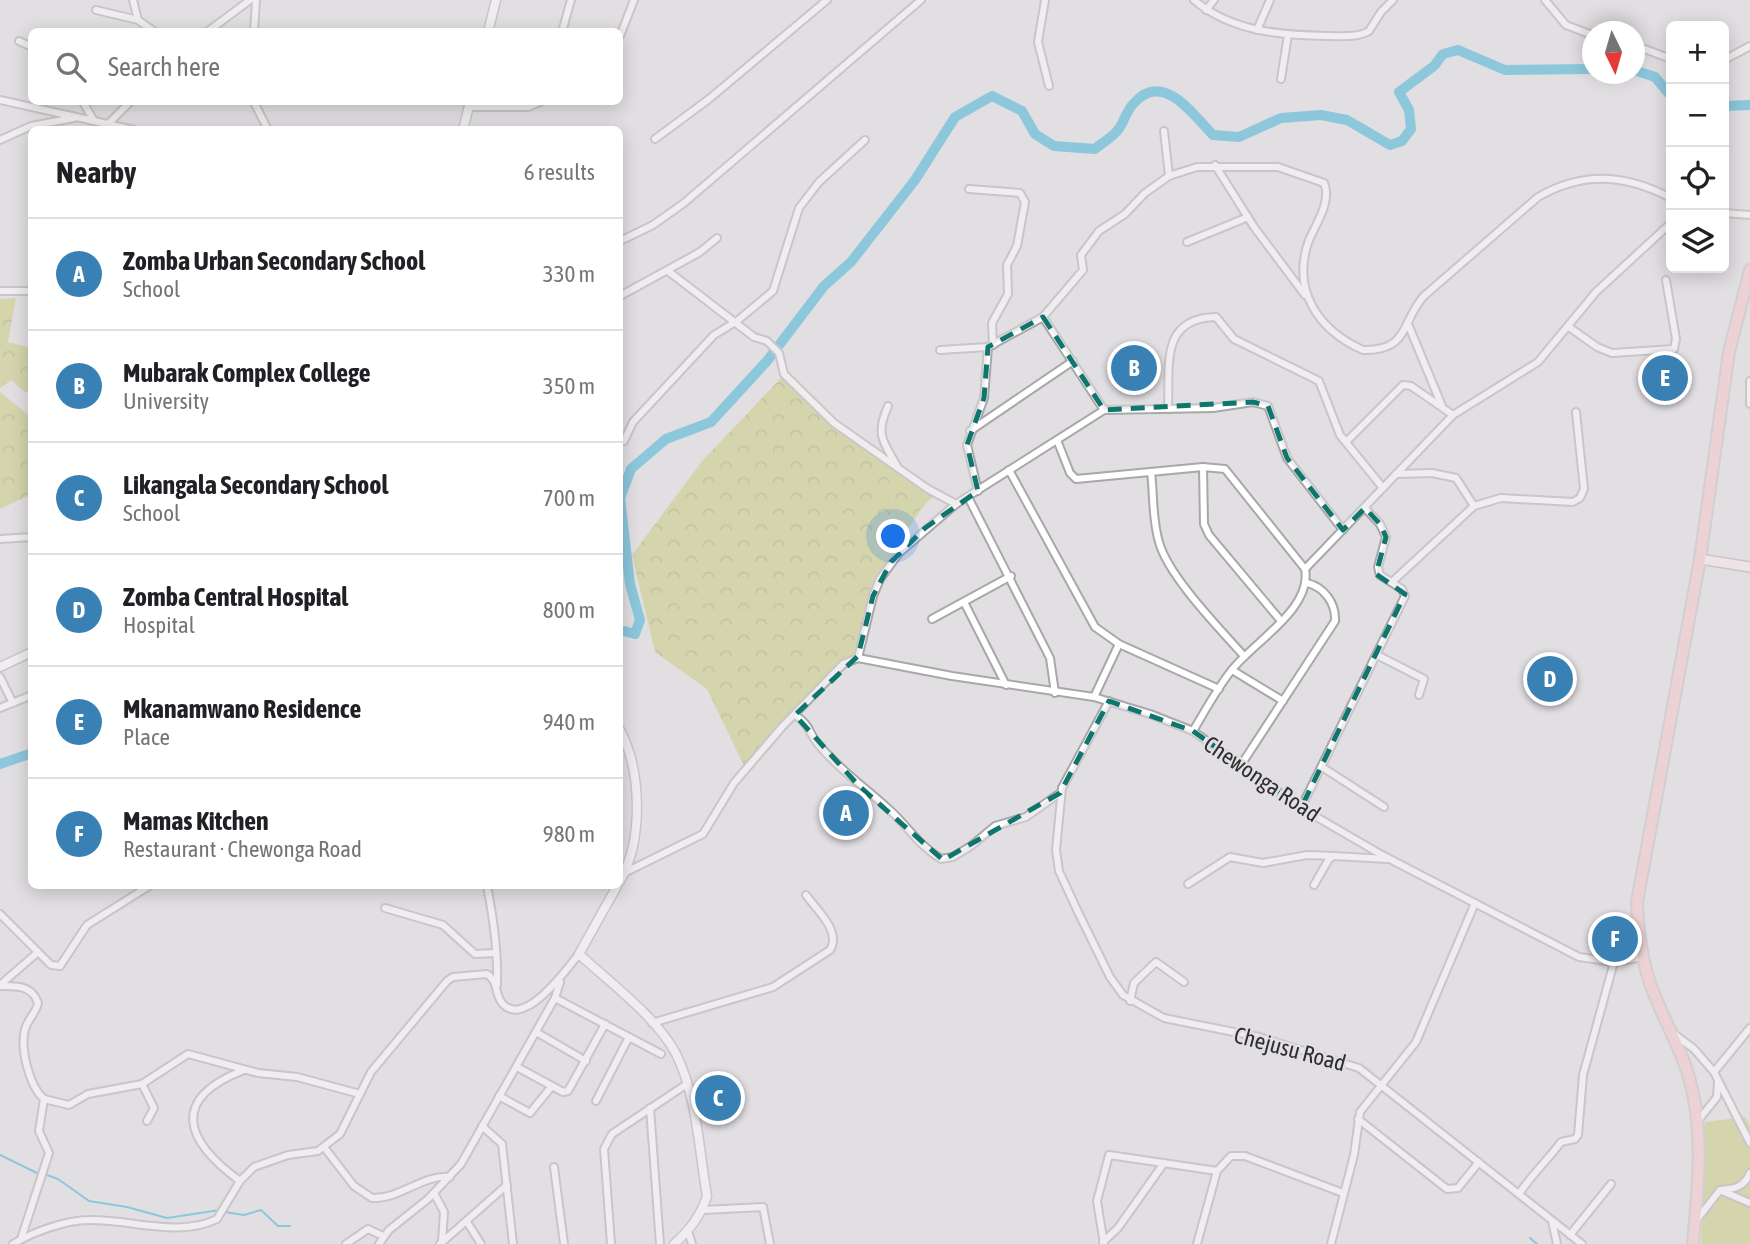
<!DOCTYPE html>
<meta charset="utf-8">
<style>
:root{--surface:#fff;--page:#f2f2f2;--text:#202124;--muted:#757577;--line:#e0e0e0;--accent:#3981b5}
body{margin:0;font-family:"Asap Condensed",sans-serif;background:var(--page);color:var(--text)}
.controls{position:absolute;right:21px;top:21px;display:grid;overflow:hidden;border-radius:10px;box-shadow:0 4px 18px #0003}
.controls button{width:63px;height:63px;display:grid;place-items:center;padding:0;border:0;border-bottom:2px solid var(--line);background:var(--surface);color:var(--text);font:35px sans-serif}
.compass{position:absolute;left:1582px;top:21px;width:63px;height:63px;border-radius:50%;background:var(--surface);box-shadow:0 4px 18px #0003;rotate:175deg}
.you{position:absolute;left:894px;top:537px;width:24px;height:24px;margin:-18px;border:5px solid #fff;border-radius:50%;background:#1a73e8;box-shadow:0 0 0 10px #1a73e833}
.badge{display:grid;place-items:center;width:46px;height:46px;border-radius:50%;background:var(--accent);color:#fff;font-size:23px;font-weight:700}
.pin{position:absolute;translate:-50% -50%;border:4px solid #fff;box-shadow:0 2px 7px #0006}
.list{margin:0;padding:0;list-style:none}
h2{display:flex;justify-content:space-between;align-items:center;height:91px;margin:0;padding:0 28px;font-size:30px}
h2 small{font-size:23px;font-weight:400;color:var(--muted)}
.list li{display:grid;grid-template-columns:46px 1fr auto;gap:21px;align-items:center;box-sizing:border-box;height:112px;padding:0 28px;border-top:2px solid var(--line)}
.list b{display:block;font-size:26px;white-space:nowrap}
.list p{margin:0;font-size:23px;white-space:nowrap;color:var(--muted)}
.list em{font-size:23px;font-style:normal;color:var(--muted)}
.icon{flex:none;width:38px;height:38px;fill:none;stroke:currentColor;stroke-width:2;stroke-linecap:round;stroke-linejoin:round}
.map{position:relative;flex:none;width:1750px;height:1244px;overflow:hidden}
.search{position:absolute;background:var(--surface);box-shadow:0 4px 18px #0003;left:28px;top:28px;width:595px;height:77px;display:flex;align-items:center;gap:18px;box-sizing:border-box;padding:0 24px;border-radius:10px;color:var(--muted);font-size:26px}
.panel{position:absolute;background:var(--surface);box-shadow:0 4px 18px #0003;left:28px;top:126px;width:595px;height:763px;border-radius:10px}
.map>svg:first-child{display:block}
</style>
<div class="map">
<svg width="1750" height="1244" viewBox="0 0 1750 1244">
<defs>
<pattern id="forest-crowns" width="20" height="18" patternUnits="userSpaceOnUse" patternTransform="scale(1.75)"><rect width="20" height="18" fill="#c3ca6d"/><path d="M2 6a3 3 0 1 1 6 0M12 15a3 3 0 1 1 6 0" fill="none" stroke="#9fa45a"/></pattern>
</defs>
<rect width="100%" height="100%" fill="#e2dfe2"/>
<g fill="url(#forest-crowns)">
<path d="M16,298L8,342L31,348V392H25L11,380L0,388V299Z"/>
<path d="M785,374L835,430L937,492L922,508L871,586L856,653L745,768L707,689L655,652L632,555L703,460Z"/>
<path d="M0,392L31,417L32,494L0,509Z"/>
</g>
<path fill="#c3ca6d" d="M1745,1117L1750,1126V1244H1701L1705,1122Z"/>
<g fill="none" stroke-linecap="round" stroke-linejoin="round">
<g stroke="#24acd3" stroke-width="2">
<path d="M0,1155L39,1174"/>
<path d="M44,1174L58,1179L89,1201L127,1207L167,1218L220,1210"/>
<path d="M225,1212L244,1215L261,1210L278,1226H290"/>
<path d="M1530,1238L1537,1244"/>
</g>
<g stroke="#24acd3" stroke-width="10">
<path d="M1634,70L1655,77L1671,96"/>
<path d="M1724,106L1750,105"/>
<path d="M620,630L635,634L640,620L630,584L620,498L631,469L666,439L711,422L767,361L824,286L851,262L915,180L955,117L992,96L1022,111L1035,134L1054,146L1095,149C1102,143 1111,138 1117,131C1124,123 1126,111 1134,103C1163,71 1192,113 1213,135L1239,137L1281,118L1321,115L1347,120L1390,145L1402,141L1411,129L1409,110L1399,92L1434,66L1443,54L1458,50L1505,70L1592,69"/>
<path d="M0,764L32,753"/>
</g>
<defs>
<g id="minor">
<path d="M133,0L138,20"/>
<path d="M1045,0L1038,42L1049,86"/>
<path d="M1194,0C1232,32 1280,35 1327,36C1341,36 1357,38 1369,31L1381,12L1393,0"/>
<path d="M1545,0L1566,25L1592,35"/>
<path d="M96,10L138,20L155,32"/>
<path d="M1206,10L1214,0"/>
<path d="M1257,30L1270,0"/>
<path d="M207,32L250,0"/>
<path d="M254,32L256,0"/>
<path d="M562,32L571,0"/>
<path d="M620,36L634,0"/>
<path d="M19,41L32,47"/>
<path d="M1634,45L1671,59"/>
<path d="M1724,60L1750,46"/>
<path d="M1281,79L1288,35"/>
<path d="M0,100L134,130"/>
<path d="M83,102L94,121"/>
<path d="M254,102L268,130"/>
<path d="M468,107H528L540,102"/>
<path d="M107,130L108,124L130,102"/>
<path d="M1164,131L1169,176"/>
<path d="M655,139L709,99L827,0"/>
<path d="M0,140L31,126L74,118"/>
<path d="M1215,165L1254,227L1305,295"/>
<path d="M969,189L1020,193L1025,202L1017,246L1007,265L1008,294L992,323L993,345"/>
<path d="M1724,213L1750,215"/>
<path d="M620,241L653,225L684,203L921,0"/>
<path d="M1187,242L1248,217"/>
<path d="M668,271L754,337L767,341L779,353L784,374L834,423L928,489L956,504"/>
<path d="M0,291H32"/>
<path d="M620,296L700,252L717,238"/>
<path d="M1043,317L1104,410"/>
<path d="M1408,324L1442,406"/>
<path d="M1569,327L1597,347L1612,353L1674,349L1676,339L1666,280"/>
<path d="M940,350L988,347"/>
<path d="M1750,381V404"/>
<path d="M888,406C875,435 883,441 897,466"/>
<path d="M1168,409C1170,367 1159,318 1216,317L1234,339L1319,381L1340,435L1383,488"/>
<path d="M970,431L1073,361"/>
<path d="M1057,440L1070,473L1076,479L1203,467L1225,469L1305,569C1313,609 1252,643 1231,671C1216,690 1205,711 1193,731"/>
<path d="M624,441L633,422L714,335L737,321L773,291L799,208L819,182L865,140"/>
<path d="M1346,442L1403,385L1411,386L1453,415"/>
<path d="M1203,467L1204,524L1209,535L1281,621"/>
<path d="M1009,470L1095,627L1119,644L1219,689"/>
<path d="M1151,472C1154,497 1152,519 1159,542C1168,576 1220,629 1244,656"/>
<path d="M1396,474L1432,473L1456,478L1474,506L1501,498L1573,502L1580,498L1584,489L1576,412"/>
<path d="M978,491L967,445L984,398L988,347L1043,317L1083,270L1081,255L1099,231L1125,214L1145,193L1169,176L1197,167H1278L1324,183C1332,201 1316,224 1309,240C1291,290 1318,330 1363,350C1410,351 1401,321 1424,296L1538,197C1583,171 1625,174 1671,198"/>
<path d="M968,497L1050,658L1055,693"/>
<path d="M0,539L32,537"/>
<path d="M1305,569L1453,415L1538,362L1596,292L1671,223"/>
<path d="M1392,582L1474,506"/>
<path d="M964,602L1006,685"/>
<path d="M932,619L1011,576"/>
<path d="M1377,655L1424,679L1419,695"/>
<path d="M858,658L873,596L880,579L899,553L956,504L1104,410L1213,408L1253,402L1268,406L1287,458L1343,530"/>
<path d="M1232,670L1283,701"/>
<path d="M0,677L13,703"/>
<path d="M1094,697L1119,644"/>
<path d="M1109,701L1062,788L1056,850L1059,871L1078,912L1110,977L1123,995L1164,1018L1259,1037L1359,1068L1582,1244"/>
<path d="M0,708L32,695"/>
<path d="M795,715C812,727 807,731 818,744C840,771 869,790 894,814C910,830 921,847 941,859L953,857L971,846L995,826L1026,817L1060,793"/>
<path d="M1241,765L1335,621C1336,603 1324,587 1307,583"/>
<path d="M1322,767L1384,807"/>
<path d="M1301,808L1405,596L1402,589L1380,575L1378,567L1386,537L1380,524L1365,508"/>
<path d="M624,873L703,834L734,783L782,727L843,664L858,658L952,676L1094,697L1150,714L1193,731L1301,808L1382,855L1579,957L1614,962L1643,957"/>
<path d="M1188,884L1230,857L1263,863L1307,855L1334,856"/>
<path d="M1314,885L1329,859L1334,856L1387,859"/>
<path d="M487,886C493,916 498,952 497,985"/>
<path d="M385,908L443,925L475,954L495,953"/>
<path d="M0,914L51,965L60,966L87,925L149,886"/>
<path d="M0,985L37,953"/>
<path d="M0,986C16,986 32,985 38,1003C36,1013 28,1019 25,1029C20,1048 29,1086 44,1099L39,1131L49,1153L21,1239"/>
<path d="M555,998L661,1054"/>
<path d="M1130,1001L1134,983L1156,962L1184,982"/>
<path d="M652,1023L773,987L830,950C842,932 816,909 806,895"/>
<path d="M536,1032L586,1061"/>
<path d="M1674,1034L1694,1049L1714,1072L1750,1143"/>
<path d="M517,1067L563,1092L568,1091L605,1024"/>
<path d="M1714,1072L1750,1028"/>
<path d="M142,1084L154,1108L147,1121"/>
<path d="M499,1096L530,1113L552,1086"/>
<path d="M44,1099L69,1105L88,1094L142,1084L188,1054L258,1073L297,1077L360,1094"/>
<path d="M596,1101L629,1037"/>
<path d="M650,1108L660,1244"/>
<path d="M1358,1119L1447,1189L1458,1188L1479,1162"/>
<path d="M1697,1122L1717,1097L1718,1082"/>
<path d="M482,1126L502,1144L513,1244"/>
<path d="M324,1147L354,1186L372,1198C401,1199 423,1174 450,1177"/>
<path d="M554,1167L564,1244"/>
<path d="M240,1181C185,1141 169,1099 244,1070"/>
<path d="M1722,1191L1750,1203"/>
<path d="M434,1193L444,1212L442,1241"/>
<path d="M1519,1194C1532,1174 1547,1161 1561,1142L1575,1139L1578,1135L1583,1075L1614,962"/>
<path d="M703,1210L763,1207L770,1244"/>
<path d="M1699,1217L1720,1190C1735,1189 1744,1187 1750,1173"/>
<path d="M1552,1221L1557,1244"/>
<path d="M467,1222L481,1244"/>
<path d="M688,1231L692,1244"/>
<path d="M1570,1235L1611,1184"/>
<path d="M1103,1242L1118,1228L1164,1163"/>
<path d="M13,1244C33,1232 66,1220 89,1220C131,1219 178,1238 217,1219L240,1181L254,1167L288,1155L318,1151L340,1134L371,1072L447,981L453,977L487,974C499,982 494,993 502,1003C524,1030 568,967 579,954"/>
<path d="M346,1244L368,1229L383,1236"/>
<path d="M379,1244L389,1230L428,1199L461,1164L555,998L560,982"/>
<path d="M440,1244L507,1185"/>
<path d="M611,1244L604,1149L612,1134L687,1084"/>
<path d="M1104,1244L1097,1201L1109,1155L1217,1171"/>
<path d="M1197,1244L1217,1171L1231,1156H1245L1343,1193"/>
<path d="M1331,1244L1354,1155L1360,1112L1416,1042L1475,903"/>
</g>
<g id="tertiary">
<path d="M488,32L496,0"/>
<path d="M463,130L470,102"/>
<path d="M0,667L32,652"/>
<path d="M620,730C642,772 643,840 620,881"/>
<path d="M617,886L579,954C609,982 657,1017 676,1054C697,1095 699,1151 707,1196C701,1216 690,1230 674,1244"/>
</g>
<path id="secondary" d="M1700,559L1750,567"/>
<path id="trunk" d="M1693,1244C1698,1188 1705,1129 1688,1074C1680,1047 1665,1022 1655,996C1642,966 1638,934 1637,902L1700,559L1729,352L1750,270"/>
</defs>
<use href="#minor" stroke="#aaa7aa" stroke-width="10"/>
<use href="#tertiary" stroke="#aaa7aa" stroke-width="11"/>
<use href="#secondary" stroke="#aaa7aa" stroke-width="12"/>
<use href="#trunk" stroke="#bcbcbc" stroke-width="14"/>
<use href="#minor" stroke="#fff" stroke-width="6"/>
<use href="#tertiary" stroke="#fff" stroke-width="8"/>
<use href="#secondary" stroke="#fce8ea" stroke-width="9"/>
<use href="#trunk" stroke="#f8c2c6" stroke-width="10"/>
</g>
<path d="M0 0H1750V1244H0ZM1043,317L1104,410L1253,402L1268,406L1287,458L1343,530L1365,508L1380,524L1386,537L1376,574L1405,594L1301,808L1193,731L1109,701L1060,793L943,860L859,786L795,715L858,656L873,596L891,562L925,528L978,491L967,445L984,398L988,347Z" fill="#e2dfe2" fill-opacity=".55" fill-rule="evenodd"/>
<path fill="none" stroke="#0f766e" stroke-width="5" stroke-dasharray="14 9" stroke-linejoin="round" d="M1043,317L1104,410L1253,402L1268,406L1287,458L1343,530L1365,508L1380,524L1386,537L1376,574L1405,594L1301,808L1193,731L1109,701L1060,793L943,860L859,786L795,715L858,656L873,596L891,562L925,528L978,491L967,445L984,398L988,347Z"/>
<g text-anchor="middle" stroke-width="5" stroke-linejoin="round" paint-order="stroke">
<g font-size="23" fill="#2e2d2f" stroke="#e2dfe2">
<text transform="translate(1262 779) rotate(34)" y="8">Chewonga Road</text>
<text transform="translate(1290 1049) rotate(15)" y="8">Chejusu Road</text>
</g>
</g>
</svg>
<div class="controls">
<button>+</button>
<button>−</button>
<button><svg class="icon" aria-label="locate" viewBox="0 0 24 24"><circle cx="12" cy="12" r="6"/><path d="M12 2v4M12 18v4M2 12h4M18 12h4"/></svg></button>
<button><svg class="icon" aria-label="layers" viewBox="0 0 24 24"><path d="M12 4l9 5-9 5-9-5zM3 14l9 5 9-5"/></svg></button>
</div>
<svg class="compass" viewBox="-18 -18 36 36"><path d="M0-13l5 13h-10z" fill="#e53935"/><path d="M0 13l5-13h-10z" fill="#757577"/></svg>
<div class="you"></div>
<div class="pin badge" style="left:846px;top:813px">A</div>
<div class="pin badge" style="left:1134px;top:368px">B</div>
<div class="pin badge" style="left:718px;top:1098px">C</div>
<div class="pin badge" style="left:1550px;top:679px">D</div>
<div class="pin badge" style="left:1665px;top:378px">E</div>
<div class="pin badge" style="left:1615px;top:939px">F</div>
<div class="search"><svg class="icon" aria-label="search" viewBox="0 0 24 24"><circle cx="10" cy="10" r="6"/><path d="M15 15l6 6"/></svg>Search here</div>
<section class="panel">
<h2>Nearby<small>6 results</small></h2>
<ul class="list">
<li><span class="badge">A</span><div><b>Zomba Urban Secondary School</b><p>School</p></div><em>330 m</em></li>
<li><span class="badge">B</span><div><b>Mubarak Complex College</b><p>University</p></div><em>350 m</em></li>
<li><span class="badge">C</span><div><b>Likangala Secondary School</b><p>School</p></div><em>700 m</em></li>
<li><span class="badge">D</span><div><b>Zomba Central Hospital</b><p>Hospital</p></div><em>800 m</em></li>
<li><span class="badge">E</span><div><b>Mkanamwano Residence</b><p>Place</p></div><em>940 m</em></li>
<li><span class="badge">F</span><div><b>Mamas Kitchen</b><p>Restaurant · Chewonga Road</p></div><em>980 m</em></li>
</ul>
</section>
</div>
